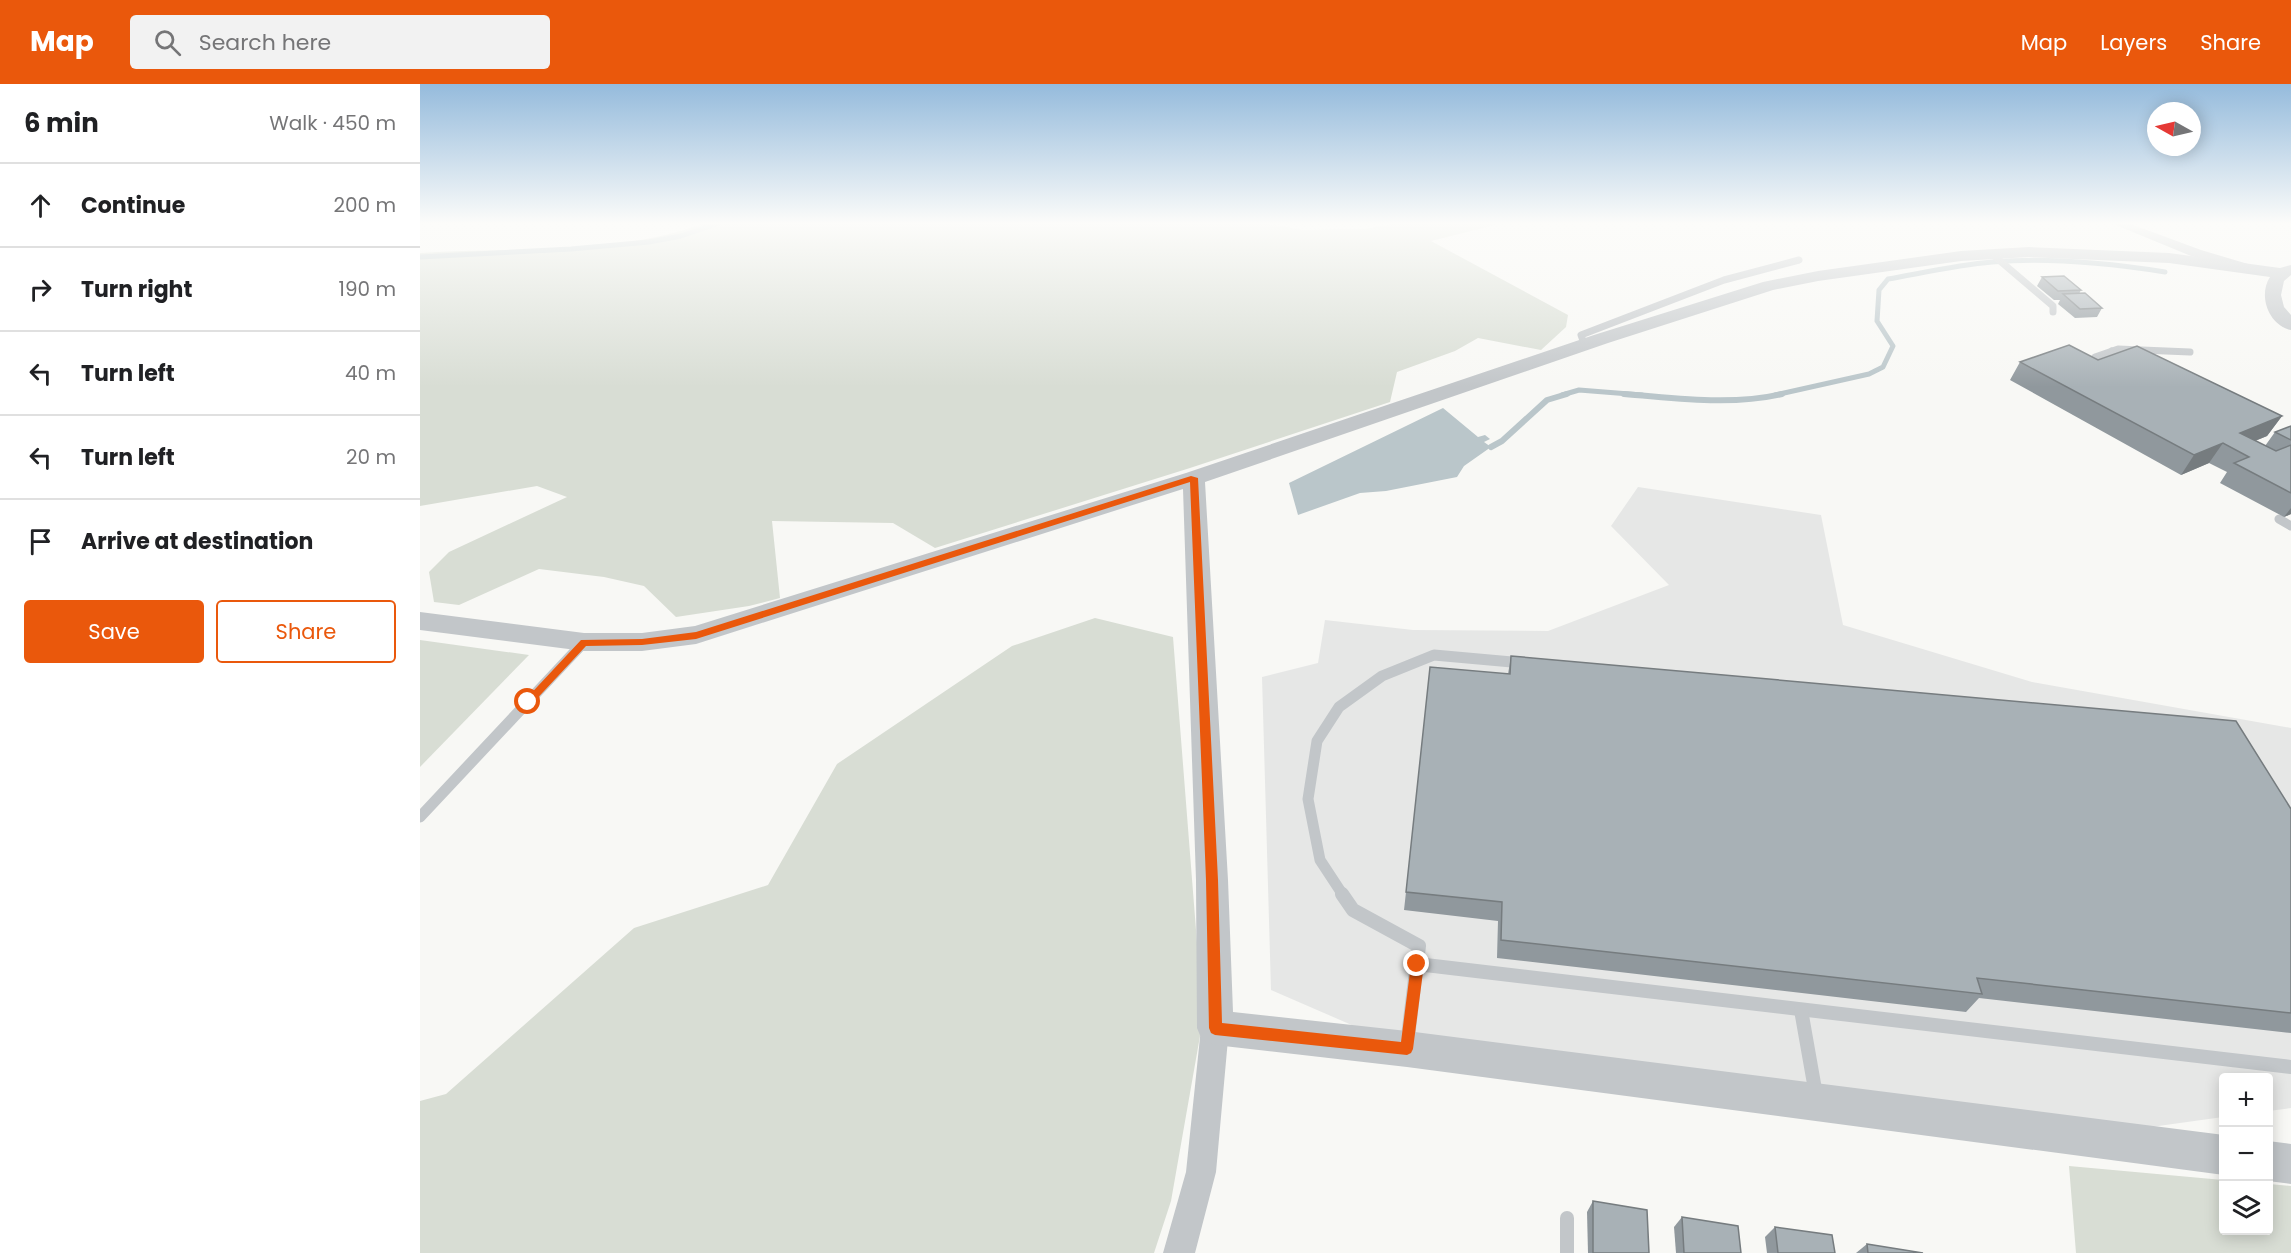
<!DOCTYPE html>
<meta charset="utf-8">
<style>
:root{--surface:#fff;--page:#f2f2f2;--text:#202124;--muted:#757577;--line:#e0e0e0;--accent:#ea580c}
body{margin:0;font-family:Poppins,sans-serif;background:var(--page);color:var(--text)}
.controls{position:absolute;right:18px;bottom:18px;display:grid;overflow:hidden;border-radius:6px;box-shadow:0 3px 15px #0003}
.controls button{width:54px;height:54px;display:grid;place-items:center;padding:0;border:0;border-bottom:2px solid var(--line);background:var(--surface);color:var(--text);font:30px sans-serif}
.compass{position:absolute;left:1727px;top:18px;width:54px;height:54px;border-radius:50%;background:var(--surface);box-shadow:0 3px 15px #0003;rotate:278deg}
.stop{position:absolute;width:18px;height:18px;margin:-14px;border:4px solid #ea580c;border-radius:50%;background:#fff}
.stop.end{background:#ea580c;border-color:#fff;box-shadow:0 2px 6px #0008}
.list{margin:0;padding:0;list-style:none}
h2{display:flex;justify-content:space-between;align-items:center;height:78px;margin:0;padding:0 24px;font-size:26px}
h2 small{font-size:20px;font-weight:400;color:var(--muted)}
.list li{display:grid;grid-template-columns:39px 1fr auto;gap:18px;align-items:center;box-sizing:border-box;height:84px;padding:0 24px;border-top:2px solid var(--line)}
.list b{display:block;font-size:22px;white-space:nowrap}
.list em{font-size:20px;font-style:normal;color:var(--muted)}
.actions{display:flex;gap:12px;padding:18px 24px}
.actions a{flex:1;padding:14px 0;border:2px solid var(--accent);border-radius:6px;text-align:center;font-size:21px;color:var(--accent)}
.actions .main{background:var(--accent);color:#fff}
.icon{flex:none;width:33px;height:33px;fill:none;stroke:currentColor;stroke-width:2;stroke-linecap:round;stroke-linejoin:round}
.map{position:relative;flex:none;width:1871px;height:1169px;overflow:hidden}
header{display:flex;align-items:center;gap:36px;box-sizing:border-box;height:84px;padding:0 30px;background:var(--accent);color:#fff}
header strong{font-size:28px}
nav{display:flex;gap:33px;margin-inline-start:auto;font-size:21px}
.search{width:420px;height:54px;background:var(--page);display:flex;align-items:center;gap:15px;box-sizing:border-box;padding:0 21px;border-radius:6px;color:var(--muted);font-size:22px}
main{display:flex}
aside{flex:1;background:var(--surface)}
.map>svg:first-child{display:block}
</style>
<header>
<strong>Map</strong>
<div class="search"><svg class="icon" aria-label="search" viewBox="0 0 24 24"><circle cx="10" cy="10" r="6"/><path d="M15 15l6 6"/></svg>Search here</div>
<nav><a>Map</a><a>Layers</a><a>Share</a></nav>
</header>
<main>
<aside>
<h2>6 min<small>Walk · 450 m</small></h2>
<ul class="list">
<li><svg class="icon" aria-label="ahead" viewBox="0 0 24 24"><path d="M12 20V5M6 11l6-6 6 6"/></svg><div><b>Continue</b></div><em>200 m</em></li>
<li><svg class="icon" aria-label="right" viewBox="0 0 24 24"><path d="M7 20v-9h11M14 6l5 5-5 5"/></svg><div><b>Turn right</b></div><em>190 m</em></li>
<li><svg class="icon" aria-label="left" viewBox="0 0 24 24"><path d="M17 20v-9H6M10 6l-5 5 5 5"/></svg><div><b>Turn left</b></div><em>40 m</em></li>
<li><svg class="icon" aria-label="left" viewBox="0 0 24 24"><path d="M17 20v-9H6M10 6l-5 5 5 5"/></svg><div><b>Turn left</b></div><em>20 m</em></li>
<li><svg class="icon" aria-label="arrive" viewBox="0 0 24 24"><path d="M6 21V4h12l-3 4 3 4H6"/></svg><div><b>Arrive at destination</b></div></li>
</ul>
<div class="actions"><a class="main">Save</a><a>Share</a></div>
</aside>
<div class="map">
<svg width="1871" height="1169" viewBox="0 0 1871 1169">
<rect width="100%" height="100%" fill="#f8f8f5"/>
<path fill="#e6e7e6" d="M1218,403L1401,431L1423,541L1612,598L1871,644V1024L1849,1027L1848,994H1804L1803,1033L1724,1044L987,965L851,906L842,593L898,579L905,536L993,546L1128,547L1249,501L1191,442Z"/>
<g fill="#d8ddd4">
<path d="M285,139H844L883,146L944,145L978,139H1083L1011,157L1148,231L1146,243L1121,266L1058,254L1035,267L977,288L970,318L770,384L515,464L473,439L352,437L360,514L329,522L256,533L224,502L184,493L119,485L39,521L14,518L9,488L29,468L147,413L117,402L0,422V169C95,163 195,172 285,139Z"/>
<path d="M675,534L753,553L783,935L751,1117L734,1169H0V1017L26,1010L214,844L348,801L417,680L592,562Z"/>
<path d="M0,556L109,571L0,683Z"/>
<path d="M1649,1082L1803,1096L1804,1146H1848L1849,1100L1871,1102V1169H1656Z"/>
</g>
<path fill="#bac6ca" d="M1023,324L1058,353L1065,351L1070,355L1064,358L1071,363L1044,382L1037,393L966,407L940,409L878,431L869,399Z"/>
<g fill="none" stroke-linecap="round" stroke-linejoin="round">
<g stroke="#bac6ca" stroke-width="5">
<path d="M0,173L151,165L229,158L261,152L299,139"/>
<path d="M1142,311L1159,306L1222,311"/>
<path d="M1355,311L1449,290L1463,283L1473,262L1457,237L1459,206L1468,195C1502,189 1537,181 1572,178C1630,173 1688,179 1745,188"/>
</g>
<g stroke="#bac6ca" stroke-width="6">
<path d="M1204,310C1257,314 1310,322 1362,310"/>
<path d="M1071,363L1082,357L1127,316L1147,310"/>
</g>
<g stroke="#c2c6c9" stroke-width="7">
<path d="M1572,170L1633,222V228"/>
<path d="M1165,262L1161,251L1304,196L1379,176"/>
<path d="M1692,267L1709,275"/>
<path d="M1675,273L1698,265L1770,268"/>
</g>
<path stroke="#c2c6c9" stroke-width="9" d="M1859,435L1871,442"/>
<g stroke="#c2c6c9" stroke-width="11">
<path d="M0,733L164,558"/>
<path d="M923,811L900,776L888,715L897,657L919,623L962,592L1014,571L1103,579"/>
</g>
<g stroke="#c2c6c9" stroke-width="14">
<path d="M922,810L933,826L999,862L987,961"/>
<path d="M997,880L1871,983"/>
<path d="M1381,926L1396,1011"/>
<path d="M1147,1134V1169"/>
</g>
<g fill="#c2c6c9" fill-rule="evenodd">
<path d="M1691,139H1708L1781,166L1828,180L1830,183L1823,187L1771,172Z"/>
<path d="M795,930L805,934L809,944L796,1088L775,1169H743L766,1088L781,944L785,934Z"/>
</g>
<g fill="#c2c6c9" fill-rule="evenodd">
<path d="M1609,163L1749,169L1860,184L1871,181V191L1864,197L1861,211L1864,223L1871,231V246C1848,241 1838,211 1850,193L1749,179L1609,173L1541,177L1398,197L1353,206L1188,259L785,398L808,796L813,928L987,947L1804,1051V1091L987,983L795,961L782,956L777,944L776,796L763,405L276,560L222,567H164L0,546V528L164,549H222L275,542L766,389L1174,251L1343,198L1398,187L1541,167Z"/>
<path d="M1848,1057L1871,1060V1100L1848,1097Z"/>
</g>
</g>
<g fill="#90989d">
<path d="M1622,193L1661,206L1659,210L1682,224L1677,233L1655,234L1638,220L1640,216H1634L1617,202Z"/>
<path d="M1678,276L1862,332L1847,352L1835,357L1845,362L1855,348L1871,342V430L1864,433L1800,399L1807,388L1789,379L1761,391L1590,296L1600,278Z"/>
<path d="M1091,572L1871,725V949L1559,914L1546,928L1077,874L1078,837L984,826L986,808L1088,590Z"/>
<path d="M1173,1117L1229,1169H1168L1167,1128Z"/>
<path d="M1262,1133L1321,1169H1256L1254,1143Z"/>
<path d="M1355,1143L1415,1169H1347L1345,1153Z"/>
<path d="M1447,1160L1503,1169H1436Z"/>
</g>
<g fill="#767c7f">
<path d="M1862,332L1847,352L1815,365L1820,349Z"/>
<path d="M1803,359L1789,379L1761,391L1774,371Z"/>
<path d="M1871,424V430L1864,433Z"/>
</g>
<g fill="#a8b1b6" stroke="#767c7f" stroke-width="1.5">
<path d="M1644,192L1661,206L1638,207L1622,193Z"/>
<path d="M1665,209L1682,224L1660,225L1643,210Z"/>
<path d="M1649,261L1678,276L1717,262L1862,332L1820,349L1856,367L1871,361V409L1814,379L1829,373L1803,359L1774,371L1600,278Z"/>
<path d="M1871,342V356L1855,348Z"/>
<path d="M1091,572L1816,637L1871,725V929L1557,894L1562,910L1081,856L1082,818L986,808L1010,583L1090,590Z"/>
<path d="M1173,1117L1227,1126L1229,1169H1173Z"/>
<path d="M1262,1133L1318,1142L1321,1169H1264Z"/>
<path d="M1355,1143L1412,1151L1415,1169H1358Z"/>
<path d="M1447,1160L1503,1169H1448Z"/>
</g>
<linearGradient id="sky" x2="0" y2="1"><stop stop-color="#95bbdc"/><stop offset="0.46" stop-color="#fcfcfa"/><stop offset="1" stop-color="#fcfcfa" stop-opacity="0"/></linearGradient>
<rect width="1871" height="303" fill="url(#sky)"/>
<path fill="#ea580c" d="M771,392L778,394L798,796L802,939L981,958L991,880L997,874L1004,880L993,965L991,969L987,971L795,951L791,949L789,944L786,796L770,398L276,555L222,561L166,562L111,621L108,622L103,618L161,556L222,555L276,548Z"/>
</svg>
<div class="controls">
<button>+</button>
<button>−</button>
<button><svg class="icon" aria-label="layers" viewBox="0 0 24 24"><path d="M12 4l9 5-9 5-9-5zM3 14l9 5 9-5"/></svg></button>
</div>
<svg class="compass" viewBox="-18 -18 36 36"><path d="M0-13l5 13h-10z" fill="#e53935"/><path d="M0 13l5-13h-10z" fill="#757577"/></svg>
<div class="stop" style="left:108px;top:618px"></div>
<div class="stop end" style="left:997px;top:880px"></div>
</div>
</main>
